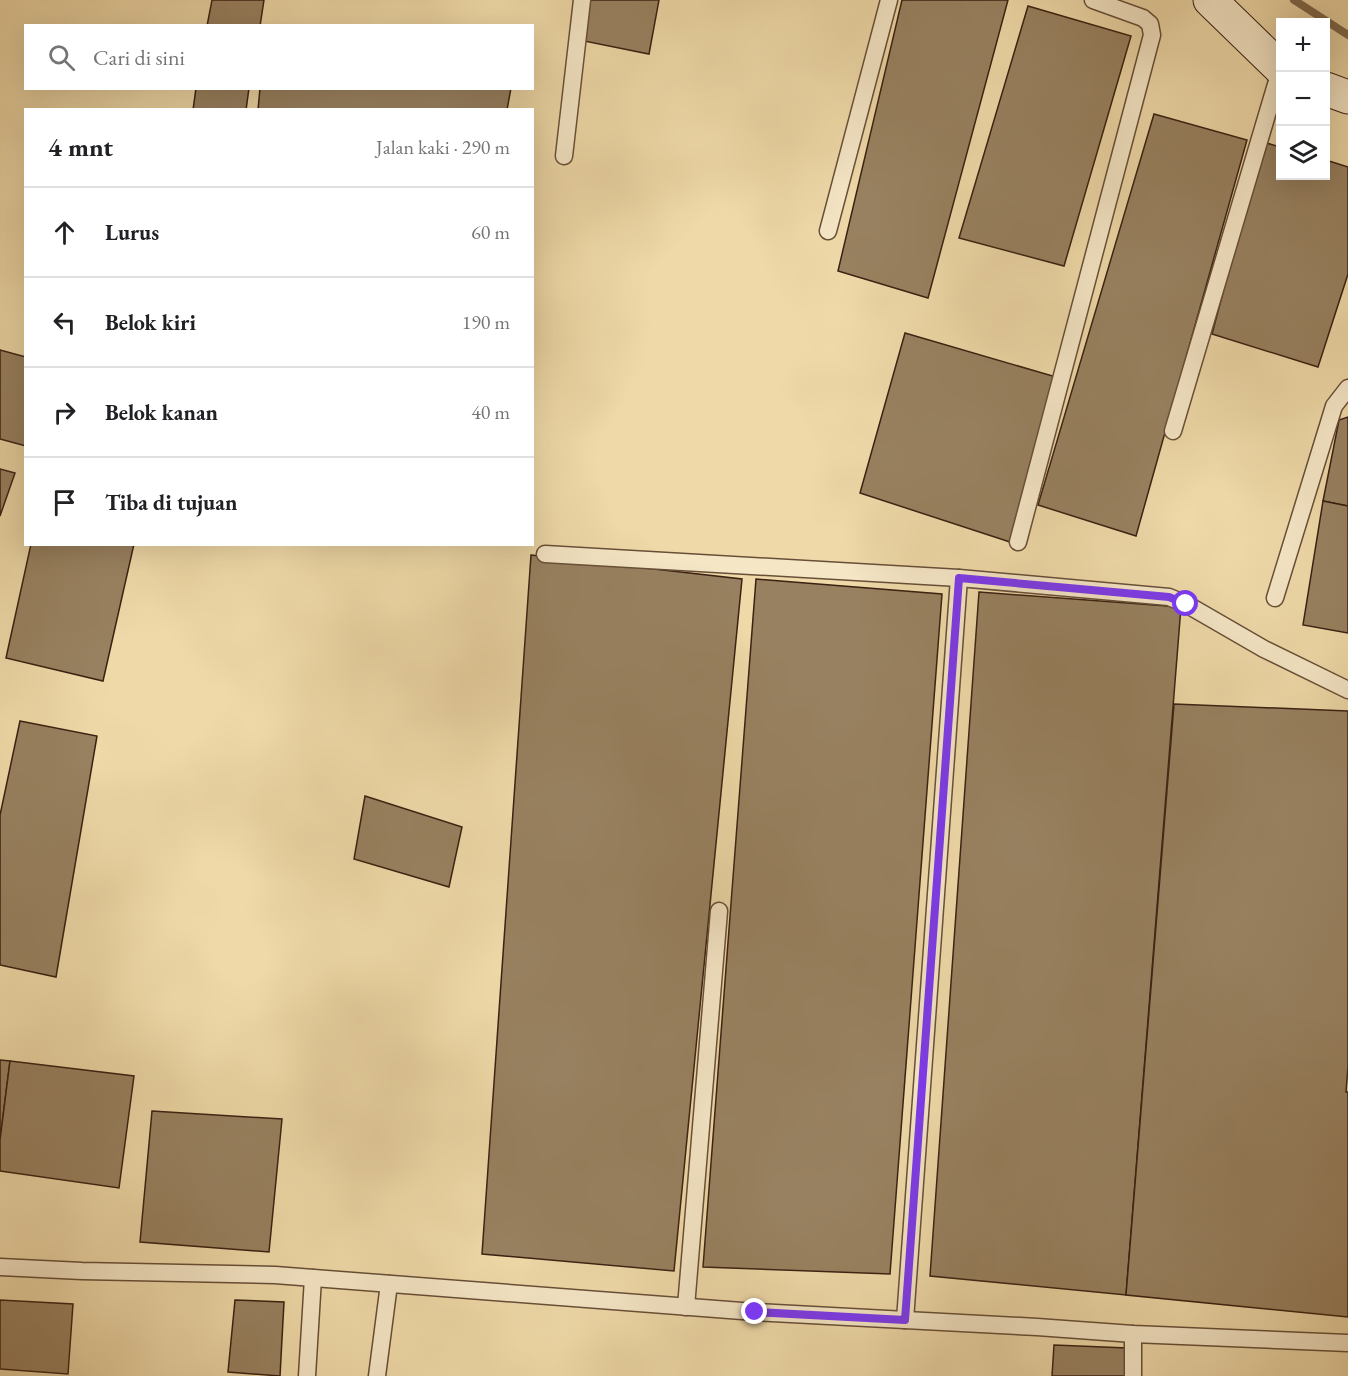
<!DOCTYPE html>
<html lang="id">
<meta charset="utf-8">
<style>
:root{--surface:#fff;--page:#f2f2f2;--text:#202124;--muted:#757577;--line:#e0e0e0}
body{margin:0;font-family:"EB Garamond",serif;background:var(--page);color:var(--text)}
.controls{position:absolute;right:18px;top:18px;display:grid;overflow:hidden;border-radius:0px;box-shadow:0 6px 24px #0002}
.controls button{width:54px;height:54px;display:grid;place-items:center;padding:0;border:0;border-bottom:2px solid var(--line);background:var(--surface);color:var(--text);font:30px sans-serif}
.stop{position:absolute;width:18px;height:18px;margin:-14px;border:4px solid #7c3aed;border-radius:50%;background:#fff}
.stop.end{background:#7c3aed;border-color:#fff;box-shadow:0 2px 6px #0008}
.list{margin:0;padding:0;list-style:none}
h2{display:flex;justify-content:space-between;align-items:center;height:78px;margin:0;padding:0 24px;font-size:26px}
h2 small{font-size:20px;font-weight:400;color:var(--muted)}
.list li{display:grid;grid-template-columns:39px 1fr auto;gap:18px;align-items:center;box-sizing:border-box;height:90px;padding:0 24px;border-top:2px solid var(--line)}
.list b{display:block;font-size:22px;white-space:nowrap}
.list em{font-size:20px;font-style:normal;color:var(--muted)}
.icon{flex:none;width:33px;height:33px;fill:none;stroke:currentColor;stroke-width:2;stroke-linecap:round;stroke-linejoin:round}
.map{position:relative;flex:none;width:1348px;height:1376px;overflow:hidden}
.search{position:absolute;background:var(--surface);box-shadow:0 6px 24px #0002;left:24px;top:24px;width:510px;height:66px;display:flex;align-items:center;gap:15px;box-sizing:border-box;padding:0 21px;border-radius:0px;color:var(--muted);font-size:22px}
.panel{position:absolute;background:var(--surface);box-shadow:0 6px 24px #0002;left:24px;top:108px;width:510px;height:438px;border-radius:0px}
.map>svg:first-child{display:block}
</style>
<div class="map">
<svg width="1348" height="1376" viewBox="0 0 1348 1376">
<rect width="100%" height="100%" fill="#efd9a8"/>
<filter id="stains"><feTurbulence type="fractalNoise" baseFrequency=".00333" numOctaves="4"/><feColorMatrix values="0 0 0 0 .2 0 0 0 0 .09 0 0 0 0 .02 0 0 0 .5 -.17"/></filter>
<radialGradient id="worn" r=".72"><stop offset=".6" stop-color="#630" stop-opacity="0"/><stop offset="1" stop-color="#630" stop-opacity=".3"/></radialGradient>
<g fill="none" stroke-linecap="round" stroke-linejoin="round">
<path stroke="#816a4d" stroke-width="8" d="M1294,0L1348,35"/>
</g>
<g fill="#988160" stroke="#3a2112" stroke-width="1.5">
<path d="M212,0H264L260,26H207Z"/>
<path d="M590,0H659L649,54L584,41Z"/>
<path d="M902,0H1008L928,298L838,271Z"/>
<path d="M1028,6L1131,36L1064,266L959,238Z"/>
<path d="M196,88H249L246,110H193Z"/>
<path d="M260,88H511L507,110H258Z"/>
<path d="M1154,114L1247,140L1136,536L1038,505Z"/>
<path d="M1263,142L1280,147V176H1326V160L1348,167V274L1318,367L1212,334Z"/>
<path d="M905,333L1056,377L1010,542L860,493Z"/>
<path d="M0,350L26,357V446L0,439Z"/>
<path d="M1348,417V506L1323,501L1339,420Z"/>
<path d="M0,469L15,473L0,516Z"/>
<path d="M1323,501L1348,506V633L1303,625Z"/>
<path d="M31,544H134L103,681L6,658Z"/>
<path d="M531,555L742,579L674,1271L482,1254Z"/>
<path d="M756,579L942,594L890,1274L703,1267Z"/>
<path d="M979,592L1181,607L1126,1295L930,1276Z"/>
<path d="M1174,704L1348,711V1067L1346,1092H1348V1317L1126,1295Z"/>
<path d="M20,721L97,736L56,977L0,965V815Z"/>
<path d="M365,796L462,827L449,887L354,859Z"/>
<path d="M0,1060L10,1061L0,1140Z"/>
<path d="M10,1061L134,1076L119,1188L0,1171V1140Z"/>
<path d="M152,1111L282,1119L269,1252L140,1242Z"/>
<path d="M0,1300L73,1304L68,1374L0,1369Z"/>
<path d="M235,1300L284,1302L280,1376L228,1372Z"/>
<path d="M1054,1345L1127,1348L1125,1376H1052Z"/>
</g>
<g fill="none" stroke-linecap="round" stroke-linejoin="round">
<defs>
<g id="service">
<path d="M564,156L582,0"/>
<path d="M828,231L889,0"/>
<path d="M1173,431L1280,71"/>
<path d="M1018,542L1152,35L1150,24L1143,18L1093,0"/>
<path d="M545,554L959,578L1169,597L1186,604L1264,649L1348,690"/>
<path d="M1275,598L1334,406L1348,388"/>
<path d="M0,1267L82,1271L275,1275L755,1312L1037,1327L1133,1334L1348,1343"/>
<path d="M686,1307L719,911"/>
<path d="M905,1320L959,578"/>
<path d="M307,1376L313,1278"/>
<path d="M377,1376L389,1284"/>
<path d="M1133,1376V1334"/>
</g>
<g id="secondary">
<path d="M1210,0L1280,68"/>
<path d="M1326,89L1348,97"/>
</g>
</defs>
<use href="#service" stroke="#674f38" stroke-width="19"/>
<use href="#secondary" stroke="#3a2112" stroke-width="35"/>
<use href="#service" stroke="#f5e6c6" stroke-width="16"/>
<use href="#secondary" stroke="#f5e6c6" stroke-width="33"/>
</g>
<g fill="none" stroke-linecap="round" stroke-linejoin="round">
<path stroke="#7c3aed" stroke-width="8" d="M755,1312L905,1320L959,578L1169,597L1186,604"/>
</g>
<rect width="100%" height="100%" filter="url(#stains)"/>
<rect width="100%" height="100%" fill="url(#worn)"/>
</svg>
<div class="controls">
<button>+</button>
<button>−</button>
<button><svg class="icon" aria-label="layers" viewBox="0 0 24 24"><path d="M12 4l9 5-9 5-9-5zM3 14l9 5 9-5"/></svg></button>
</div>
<div class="stop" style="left:1186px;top:604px"></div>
<div class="stop end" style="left:755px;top:1312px"></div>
<div class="search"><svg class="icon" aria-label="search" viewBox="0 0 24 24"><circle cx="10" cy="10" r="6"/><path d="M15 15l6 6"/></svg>Cari di sini</div>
<section class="panel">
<h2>4 mnt<small>Jalan kaki · 290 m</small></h2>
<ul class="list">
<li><svg class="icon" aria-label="ahead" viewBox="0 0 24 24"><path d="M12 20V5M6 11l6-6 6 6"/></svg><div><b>Lurus</b></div><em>60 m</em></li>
<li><svg class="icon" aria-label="left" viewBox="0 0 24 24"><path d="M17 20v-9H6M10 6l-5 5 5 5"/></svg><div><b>Belok kiri</b></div><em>190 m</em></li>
<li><svg class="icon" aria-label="right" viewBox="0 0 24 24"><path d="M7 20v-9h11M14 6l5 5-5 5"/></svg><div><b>Belok kanan</b></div><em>40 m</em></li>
<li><svg class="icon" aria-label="arrive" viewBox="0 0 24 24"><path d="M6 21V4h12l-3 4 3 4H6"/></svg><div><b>Tiba di tujuan</b></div></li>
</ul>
</section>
</div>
